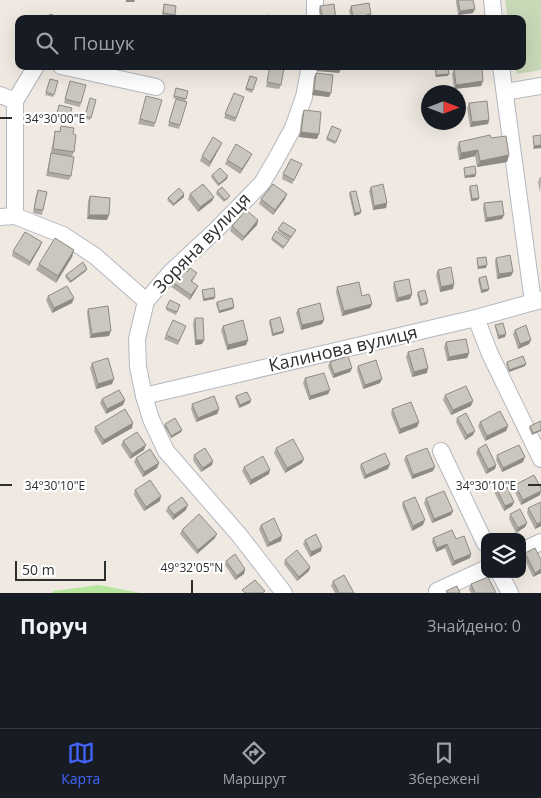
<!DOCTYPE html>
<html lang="uk">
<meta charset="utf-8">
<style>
:root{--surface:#171b24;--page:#242831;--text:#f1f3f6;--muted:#9ea1a6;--line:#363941;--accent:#4264fb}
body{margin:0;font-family:"Open Sans",sans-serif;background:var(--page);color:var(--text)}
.controls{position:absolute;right:15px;bottom:15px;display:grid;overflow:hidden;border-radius:10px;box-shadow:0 5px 20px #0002}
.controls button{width:45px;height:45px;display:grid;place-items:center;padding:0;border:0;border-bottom:1px solid var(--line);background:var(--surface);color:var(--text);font:25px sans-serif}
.compass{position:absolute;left:421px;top:85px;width:45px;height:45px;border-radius:50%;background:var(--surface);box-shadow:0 5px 20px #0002;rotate:90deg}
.scale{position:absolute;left:15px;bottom:12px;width:91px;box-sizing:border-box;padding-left:5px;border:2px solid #2e2e2e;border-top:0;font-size:14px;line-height:18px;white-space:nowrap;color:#2e2e2e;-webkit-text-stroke:4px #fff;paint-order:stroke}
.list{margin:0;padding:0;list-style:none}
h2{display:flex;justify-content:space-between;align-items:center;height:65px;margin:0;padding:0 20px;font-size:21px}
h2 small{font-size:16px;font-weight:400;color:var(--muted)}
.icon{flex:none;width:28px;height:28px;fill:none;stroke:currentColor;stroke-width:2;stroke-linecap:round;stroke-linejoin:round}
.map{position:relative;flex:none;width:541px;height:593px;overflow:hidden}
.search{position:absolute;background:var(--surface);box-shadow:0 5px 20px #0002;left:15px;right:15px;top:15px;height:55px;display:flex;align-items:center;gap:12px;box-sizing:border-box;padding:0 18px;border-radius:10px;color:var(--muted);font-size:19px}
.sheet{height:135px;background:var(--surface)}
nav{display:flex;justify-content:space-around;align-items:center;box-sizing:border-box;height:70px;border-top:1px solid var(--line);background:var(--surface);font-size:14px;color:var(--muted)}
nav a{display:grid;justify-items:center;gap:2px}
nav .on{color:var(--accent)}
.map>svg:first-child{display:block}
</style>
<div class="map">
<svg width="541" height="593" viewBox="0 0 541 593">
<rect width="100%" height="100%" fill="#efe9e1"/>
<path fill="#b6e59e" d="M99,585L141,593H51L54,591Z"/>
<path fill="#c8d9b8" d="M505,0H541V70L517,74L515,66H522V19H508Z"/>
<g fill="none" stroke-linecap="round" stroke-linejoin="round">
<defs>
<g id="minor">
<path d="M492,0L494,19"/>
<path d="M315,19V0"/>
<path d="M61,66L156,87"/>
<path d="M501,66L533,302"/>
<path d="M505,92L541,86"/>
<path d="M0,95L15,101"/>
<path d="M15,216V101L36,66"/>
<path d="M0,217L15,216L63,235L95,256L146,301"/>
<path d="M476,318L490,354L541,459"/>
<path d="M144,396L476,318L541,300"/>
<path d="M441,451L485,543"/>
<path d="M522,551L541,542"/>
<path d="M500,574L510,593"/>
<path d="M437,591L485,569"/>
<path d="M284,593L240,536L166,451L151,419L144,396L138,367L137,339L146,301L171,272L216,230L262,183L275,161L293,128L304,97L310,66"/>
</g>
</defs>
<use href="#minor" stroke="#b4b7c1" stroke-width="18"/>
<use href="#minor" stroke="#fff" stroke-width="16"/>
</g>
<g fill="#afaba4">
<path d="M456,0H473V13L458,15L456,2Z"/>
<path d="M164,4L175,15L174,17L162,15Z"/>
<path d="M320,6L336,19H320L319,10Z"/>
<path d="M351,6L369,19H351L349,11Z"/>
<path d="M270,66L281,85L279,89L266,87Z"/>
<path d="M454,69L483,81L481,86L454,89L452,74Z"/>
<path d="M316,73L331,93L329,97L312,95L314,77Z"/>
<path d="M250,76L257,78L252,93L245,90Z"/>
<path d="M50,79L58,81L53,97L45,95Z"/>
<path d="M70,81L81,103L80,107L64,103Z"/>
<path d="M176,88L188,91L185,101L173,98Z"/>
<path d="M234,93L244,97L235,122L224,118Z"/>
<path d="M90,98L96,100L90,120L84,118Z"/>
<path d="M145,101L155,123L154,127L138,124Z"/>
<path d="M469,103L489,120L488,124L470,127L467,108Z"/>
<path d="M174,104L180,125L179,129L168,126Z"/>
<path d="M59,105L72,108L69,119L56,116Z"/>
<path d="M304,110L317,139L299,137L302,115Z"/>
<path d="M61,126L73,134L74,152L72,156L71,176L69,180L46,176L55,131L59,132Z"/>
<path d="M332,126L341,130L335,144L326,140Z"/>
<path d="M491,138L509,155L507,162L477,167L475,156L459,160L457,148L459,142Z"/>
<path d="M220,147L209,167L200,161L202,156Z"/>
<path d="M250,158L240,174L225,164L227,160Z"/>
<path d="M300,169L292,184L282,179L283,174Z"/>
<path d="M212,175L227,179L218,186L211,177Z"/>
<path d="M540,177H541L540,193L538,182Z"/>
<path d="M470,186L478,200L471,201L469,189Z"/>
<path d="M371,187L387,203L386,208L373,210L369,191Z"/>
<path d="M38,190L43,210L42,215L33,213L36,195Z"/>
<path d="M217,191L229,198L224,202L216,194Z"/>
<path d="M350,192L361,212L360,214L354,216L349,194Z"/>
<path d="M184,194V197L173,206L167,200L168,198Z"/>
<path d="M190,194L214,197L212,201L198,212L188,199Z"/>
<path d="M90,196L107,220L87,219L88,201Z"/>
<path d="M261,199H285L273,215L259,204Z"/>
<path d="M484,203L504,215L502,219L485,222L483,208Z"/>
<path d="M258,220L257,225L242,241L230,231L232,226Z"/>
<path d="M278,229L296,230L290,240L278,231Z"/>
<path d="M272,238L289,240L283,249L271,240Z"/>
<path d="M42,242L40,247L29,266L12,256L13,251Z"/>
<path d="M74,250L72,257L56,283L36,270L39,264Z"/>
<path d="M496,258L511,276L497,279L495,262Z"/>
<path d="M438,270L453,289L440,292L436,275Z"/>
<path d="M86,271L70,283L65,277L66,275Z"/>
<path d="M195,277L192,282L198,286L196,290L190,300L170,286L172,282Z"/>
<path d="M479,278L489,289L488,291L481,293L478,280Z"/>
<path d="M394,282L412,294L410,299L396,302L393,287Z"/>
<path d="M337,287L362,296L372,304L370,308L342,316L336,292Z"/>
<path d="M202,290L215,297L214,299L203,301L202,292Z"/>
<path d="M418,292L428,302L427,304L420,306L417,294Z"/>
<path d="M48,296L74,298L72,303L52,313L46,300Z"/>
<path d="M170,300L180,305L176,315L166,310Z"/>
<path d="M217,302L234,307L233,309L219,313L216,304Z"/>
<path d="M88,309L109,336L90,338L87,313Z"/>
<path d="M298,309L324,320L322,324L301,330L296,313Z"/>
<path d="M195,318L204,340L202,344L195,345L193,323Z"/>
<path d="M270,320L283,333L272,336L269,322Z"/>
<path d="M495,325L505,337L498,339L495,327Z"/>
<path d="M186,326L178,345L164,339L166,335Z"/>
<path d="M223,326L248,340L246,345L227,350L221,330Z"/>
<path d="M515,330L531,340L529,344L518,349L513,334Z"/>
<path d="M446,342L469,353L467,358L447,361L444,347Z"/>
<path d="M408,352L427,373L412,377L406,357Z"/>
<path d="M330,362L352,368L350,372L333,378L328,366Z"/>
<path d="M507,362L525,366L509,372L506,364Z"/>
<path d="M92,363L112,384L96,389L90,368Z"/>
<path d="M358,366L380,383L363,389L357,370Z"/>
<path d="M305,378L330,390L328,394L309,400L303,383Z"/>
<path d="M445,395L471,406L451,415L443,400Z"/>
<path d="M236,396L251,400L250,403L239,408L235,398Z"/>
<path d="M102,399L125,400L123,405L106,414L100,403Z"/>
<path d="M192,404L219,409L217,414L196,422L191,409Z"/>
<path d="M392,409L419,422L417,427L399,434L391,414Z"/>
<path d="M457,418L473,435L465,440L456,422Z"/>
<path d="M541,421L532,435L529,428L530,426Z"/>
<path d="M480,422L508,426L506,431L485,441L478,426Z"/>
<path d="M165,424L182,430L181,432L171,438L164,426Z"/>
<path d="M95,427L132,428L102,445L94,431Z"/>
<path d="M123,441L144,450L130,459L121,445Z"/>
<path d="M276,448L302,463L285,473L274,453Z"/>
<path d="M478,449L496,465L495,469L486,474L476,453Z"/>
<path d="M194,455L213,461L212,465L201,472L193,460Z"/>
<path d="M497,455L523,462L502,472L496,460Z"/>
<path d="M406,456L433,471L412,479L404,460Z"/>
<path d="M136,458L159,463L157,468L143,477L134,462Z"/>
<path d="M361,464H390L388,469L364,479L360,468Z"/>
<path d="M244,467L269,474L250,485L242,471Z"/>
<path d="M515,485L540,495L521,505L514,490Z"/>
<path d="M495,486L514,502L512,506L504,511L493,490Z"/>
<path d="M135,490L160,501L144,511L134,495Z"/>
<path d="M426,498L453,511L451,515L432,523L424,503Z"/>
<path d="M403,502L423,525L412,531L402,506Z"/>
<path d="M168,507L186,510L173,520L166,511Z"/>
<path d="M528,508L541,526L535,529L527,513Z"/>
<path d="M510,514L527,523L525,527L516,533L509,519Z"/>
<path d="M261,525L282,536L281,541L267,547L259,529Z"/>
<path d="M182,530L215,538L197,554L180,534Z"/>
<path d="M433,538L456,539L471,554L470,558L452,566L445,548L436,552L432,542Z"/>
<path d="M305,540L321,551L310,557L303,544Z"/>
<path d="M525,553L541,560V573L533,577L524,558Z"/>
<path d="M285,560L310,567L309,571L297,581L284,564Z"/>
<path d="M226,561L245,569L244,574L235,580L225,565Z"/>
<path d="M333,581L354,593H335L331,586Z"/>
<path d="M471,584L496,593H471L469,589Z"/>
</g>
<g fill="#8e8b86">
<path d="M126,0H135L134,2H126Z"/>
<path d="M475,9L473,13L458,15L460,11Z"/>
<path d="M371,14L369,19H352L353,18Z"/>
<path d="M318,66L341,69L339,73L316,71Z"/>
<path d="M449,74L448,76L435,77L436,75Z"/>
<path d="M483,81L481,86L454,89L456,85Z"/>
<path d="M314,90L331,93L329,97L312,95Z"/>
<path d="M489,120L488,124L470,127L472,122Z"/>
<path d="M301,132L319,134L317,139L299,137Z"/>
<path d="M222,143L220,147L209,167L210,162Z"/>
<path d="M541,145V148L533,149L534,146Z"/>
<path d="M478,150L475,156L459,160L461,153Z"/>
<path d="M252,154L250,158L240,174L242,169Z"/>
<path d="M509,155L507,162L477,167L480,161Z"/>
<path d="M476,174L475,177L464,178L465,176Z"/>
<path d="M228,176L227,179L218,186L219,184Z"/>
<path d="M184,194V197L173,206L174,204Z"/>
<path d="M287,194L285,199L273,215L275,210Z"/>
<path d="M214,197L212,201L198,212L200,207Z"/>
<path d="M479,198L478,200L471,201L472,199Z"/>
<path d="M387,203L386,208L373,210L374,206Z"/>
<path d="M361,212L360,214L354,216L355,213Z"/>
<path d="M89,215H109L107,220L87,219Z"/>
<path d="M504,215L502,219L485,222L487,218Z"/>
<path d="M258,220L257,225L242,241L244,237Z"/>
<path d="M42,242L40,247L29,266L30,262Z"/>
<path d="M74,250L72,257L56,283L58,276Z"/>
<path d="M487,265L486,268L477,269L478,267Z"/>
<path d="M87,269L86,271L70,283L71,281Z"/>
<path d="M513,272L511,276L497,279L499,274Z"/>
<path d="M454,284L453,289L440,292L441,287Z"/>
<path d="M198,286L196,290L190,300L191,295Z"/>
<path d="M489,289L488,291L481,293L482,290Z"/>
<path d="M412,294L410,299L396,302L398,298Z"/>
<path d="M215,297L214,299L203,301L204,299Z"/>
<path d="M74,298L72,303L52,313L54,308Z"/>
<path d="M428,302L427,304L420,306L421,304Z"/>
<path d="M372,304L370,308L342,316L344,311Z"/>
<path d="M234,307L233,309L219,313V311Z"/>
<path d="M324,320L322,324L301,330L302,325Z"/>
<path d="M111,331L109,336L90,338L92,334Z"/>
<path d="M284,331L283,333L272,336L273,334Z"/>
<path d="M506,334L505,337L498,339L499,336Z"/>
<path d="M196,340H204L202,344L195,345Z"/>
<path d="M248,340L246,345L227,350L228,345Z"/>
<path d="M531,340L529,344L518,349L520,344Z"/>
<path d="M469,353L467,358L447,361L449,357Z"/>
<path d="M526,364L525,366L509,372V370Z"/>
<path d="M352,368L350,372L333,378L334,374Z"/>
<path d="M428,368L427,373L412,377L414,372Z"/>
<path d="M114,379L112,384L96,389L98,384Z"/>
<path d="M382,379L380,383L363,389L365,385Z"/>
<path d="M330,390L328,394L309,400L310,396Z"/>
<path d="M125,400L123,405L106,414L107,409Z"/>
<path d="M251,400L250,403L239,408L240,405Z"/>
<path d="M473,401L471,406L451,415L453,410Z"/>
<path d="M219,409L217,414L196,422L198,418Z"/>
<path d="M419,422L417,427L399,434L400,429Z"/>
<path d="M133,423L132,428L102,445L104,440Z"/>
<path d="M508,426L506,431L485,441L487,436Z"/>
<path d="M182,430L181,432L171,438V436Z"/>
<path d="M541,430V431L532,435L533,433Z"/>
<path d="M475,431L473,435L465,440L467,435Z"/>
<path d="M146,445L144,450L130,459L132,454Z"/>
<path d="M525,457L523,462L502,472L503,468Z"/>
<path d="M304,459L302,463L285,473L287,468Z"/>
<path d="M213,461L212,465L201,472L203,468Z"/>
<path d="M159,463L157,468L143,477L144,472Z"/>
<path d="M390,464L388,469L364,479L366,475Z"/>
<path d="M496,465L495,469L486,474L488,469Z"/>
<path d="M435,467L433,471L412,479L413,475Z"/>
<path d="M270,470L269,474L250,485L251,480Z"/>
<path d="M541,491L540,495L521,505L523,500Z"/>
<path d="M161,496L160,501L144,511L146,507Z"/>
<path d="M514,502L512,506L504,511L505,506Z"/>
<path d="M188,505L186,510L173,520L174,515Z"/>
<path d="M453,511L451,515L432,523L434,519Z"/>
<path d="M425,520L423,525L412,531L413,526Z"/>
<path d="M541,522V526L535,529L537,524Z"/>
<path d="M527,523L525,527L516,533L518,528Z"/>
<path d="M217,534L215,538L197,554L198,550Z"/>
<path d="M282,536L281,541L267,547L269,543Z"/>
<path d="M447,544L445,548L436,552L437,548Z"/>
<path d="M322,547L321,551L310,557L311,552Z"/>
<path d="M471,554L470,558L452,566L454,561Z"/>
<path d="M310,567L309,571L297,581L299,577Z"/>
<path d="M245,569L244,574L235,580L237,576Z"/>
<path d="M541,569V573L533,577L535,573Z"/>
</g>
<g fill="#cbc7bf" stroke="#8e8b86">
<path d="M458,0H473L475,9L460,11Z"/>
<path d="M369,3L371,14L353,18L351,6Z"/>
<path d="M164,4L176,6L175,15L163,13Z"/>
<path d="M334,4L336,19H323L320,6Z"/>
<path d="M50,14L65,19H48Z"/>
<path d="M267,15L278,17L277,19H267Z"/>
<path d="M94,16L109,19H93Z"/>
<path d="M284,17L296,19H284Z"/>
<path d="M270,66L284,68L281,85L267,82Z"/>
<path d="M320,66H341V69Z"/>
<path d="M443,66H448L449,74L436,75L435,67Z"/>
<path d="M482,67L483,81L456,85L454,69Z"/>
<path d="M316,73L333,75L331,93L314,90Z"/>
<path d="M250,76L257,78L253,90L246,88Z"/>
<path d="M50,79L58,81L54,95L46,92Z"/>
<path d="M70,81L86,85L81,103L65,99Z"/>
<path d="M176,88L188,91L186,99L174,96Z"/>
<path d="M234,93L244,97L236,118L225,114Z"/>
<path d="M146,96L162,100L155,123L140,119Z"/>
<path d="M90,98L96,100L91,118L85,116Z"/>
<path d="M176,99L187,102L180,125L169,122Z"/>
<path d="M487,101L489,120L472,122L469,103Z"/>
<path d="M59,105L72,108L69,117L57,114Z"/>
<path d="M304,110L321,112L319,134L301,132Z"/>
<path d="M61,126L74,128L73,134L76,135L74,152L53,149L55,131L60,132Z"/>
<path d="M332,126L341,130L336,142L327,138Z"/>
<path d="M490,135L491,138L506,136L509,155L480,161L478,150L461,153L459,142Z"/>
<path d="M541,135V145L534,146L533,136Z"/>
<path d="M213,137L222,143L210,162L202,156Z"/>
<path d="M236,144L252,154L242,169L227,160Z"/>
<path d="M51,153L74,157L71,176L48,172Z"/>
<path d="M291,159L302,164L294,180L283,174Z"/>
<path d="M475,166L476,174L465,176L464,168Z"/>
<path d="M220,168L228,176L219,184L212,175Z"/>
<path d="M203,184L214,197L200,207L190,194Z"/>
<path d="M273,184L287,194L275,210L261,199Z"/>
<path d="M383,184L387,203L374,206L371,187Z"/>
<path d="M477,185L479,198L472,199L470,186Z"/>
<path d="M222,187L230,196L225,200L217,191Z"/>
<path d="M179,188L184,194L174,204L168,198Z"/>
<path d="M38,190L47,192L43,210L34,209Z"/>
<path d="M356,191L361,212L355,213L350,192Z"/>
<path d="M90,196L110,198L109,215H89Z"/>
<path d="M502,201L504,215L487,218L484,203Z"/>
<path d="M246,210L258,220L244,237L232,226Z"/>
<path d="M283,222L296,230L291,237L278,229Z"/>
<path d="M276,231L289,240L284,247L272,238Z"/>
<path d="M25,232L42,242L30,262L13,251Z"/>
<path d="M55,238L74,250L58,276L39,264Z"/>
<path d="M510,255L513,272L499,274L496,258Z"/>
<path d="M486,257L487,265L478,267L477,258Z"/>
<path d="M83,262L87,269L71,281L66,275Z"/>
<path d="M451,267L454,284L441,287L438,270Z"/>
<path d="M181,268L187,272L190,268L197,273L191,281L198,286L191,295L172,282Z"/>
<path d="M486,276L489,289L482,290L479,278Z"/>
<path d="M409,279L412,294L398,298L394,282Z"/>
<path d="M359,282L362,296L369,294L372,304L344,311L337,287Z"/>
<path d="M67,286L74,298L54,308L48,296Z"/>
<path d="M214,288L215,297L204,299L202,290Z"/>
<path d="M425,290L428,302L421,304L418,292Z"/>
<path d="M232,298L234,307L219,311L217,302Z"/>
<path d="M170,300L180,305L177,312L166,308Z"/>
<path d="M320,303L324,320L302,325L298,309Z"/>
<path d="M108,306L111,331L92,334L88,309Z"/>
<path d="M280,317L284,331L273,334L270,320Z"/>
<path d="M195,318H203L204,340H196Z"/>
<path d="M173,320L186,326L179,341L166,335Z"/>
<path d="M243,320L248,340L228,345L223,326Z"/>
<path d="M503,323L506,334L499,336L495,325Z"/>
<path d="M526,325L531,340L520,344L515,330Z"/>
<path d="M466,339L469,353L449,357L446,342Z"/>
<path d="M423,348L428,368L414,372L408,352Z"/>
<path d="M348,356L352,368L334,374L330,362Z"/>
<path d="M523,356L526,364L509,370L507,362Z"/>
<path d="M108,358L114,379L98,384L92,363Z"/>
<path d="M376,360L382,379L365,385L358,366Z"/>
<path d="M324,373L330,390L310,396L305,378Z"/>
<path d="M466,386L473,401L453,410L445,395Z"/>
<path d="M119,390L125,400L107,409L102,399Z"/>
<path d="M247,392L251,400L240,405L236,396Z"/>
<path d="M214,396L219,409L198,418L192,404Z"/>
<path d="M411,402L419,422L400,429L392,409Z"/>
<path d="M125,409L133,423L104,440L95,427Z"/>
<path d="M500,411L508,426L487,436L480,422Z"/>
<path d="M466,413L475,431L467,435L457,418Z"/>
<path d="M175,418L182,430L171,436L165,424Z"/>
<path d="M541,421V430L533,433L530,426Z"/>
<path d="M137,432L146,445L132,454L123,441Z"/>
<path d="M293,439L304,459L287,468L276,448Z"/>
<path d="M486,444L496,465L488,469L478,449Z"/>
<path d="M519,445L525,457L503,468L497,455Z"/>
<path d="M205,448L213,461L203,468L194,455Z"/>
<path d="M427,448L435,467L413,475L406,456Z"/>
<path d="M150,449L159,463L144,472L136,458Z"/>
<path d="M385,453L390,464L366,475L361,464Z"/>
<path d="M263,456L270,470L251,480L244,467Z"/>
<path d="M534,475L541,488V491L523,500L515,485Z"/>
<path d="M150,480L161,496L146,507L135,490Z"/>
<path d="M504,481L514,502L505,506L495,486Z"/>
<path d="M444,491L453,511L434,519L426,498Z"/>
<path d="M182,497L188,505L174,515L168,507Z"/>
<path d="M415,497L425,520L413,526L403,502Z"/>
<path d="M541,502V522L537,524L528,508Z"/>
<path d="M520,509L527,523L518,528L510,514Z"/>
<path d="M199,514L217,534L198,550L182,530Z"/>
<path d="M274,518L282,536L269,543L261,525Z"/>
<path d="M452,530L456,539L464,536L471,554L454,561L447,544L437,548L433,538Z"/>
<path d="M316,534L322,547L311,552L305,540Z"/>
<path d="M535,548L541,560V569L535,573L525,553Z"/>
<path d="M297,550L310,567L299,577L285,560Z"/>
<path d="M235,554L245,569L237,576L226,561Z"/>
<path d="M344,575L354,593H339L333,581Z"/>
<path d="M488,577L496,593H475L471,584Z"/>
<path d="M255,580L265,591L262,593H245L242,590Z"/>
<path d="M457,586L460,593H447L446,591Z"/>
</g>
<path fill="none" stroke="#2e2e2e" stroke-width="2" d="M0,118H12M0,485H12M528,485H541M192,580V593"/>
<g text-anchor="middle" stroke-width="4.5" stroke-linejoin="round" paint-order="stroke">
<g font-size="18" fill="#2e2e2e" stroke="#fff">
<text transform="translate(202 243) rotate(-46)" y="6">Зоряна вулиця</text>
<text transform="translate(343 349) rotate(-13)" y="6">Калинова вулиця</text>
</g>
</g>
<g font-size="12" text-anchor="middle" fill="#2e2e2e" stroke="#fff" stroke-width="4.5" stroke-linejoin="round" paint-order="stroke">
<text x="55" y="123">34°30'00"E</text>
<text x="486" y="490">34°30'10"E</text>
<text x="55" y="490">34°30'10"E</text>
<text x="192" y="572">49°32'05"N</text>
</g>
</svg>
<div class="controls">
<button><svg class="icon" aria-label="layers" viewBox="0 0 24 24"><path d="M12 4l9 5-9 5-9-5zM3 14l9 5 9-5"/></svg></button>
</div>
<svg class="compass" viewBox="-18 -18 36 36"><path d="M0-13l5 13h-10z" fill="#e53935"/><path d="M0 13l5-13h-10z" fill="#9ea1a6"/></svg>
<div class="scale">50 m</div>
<div class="search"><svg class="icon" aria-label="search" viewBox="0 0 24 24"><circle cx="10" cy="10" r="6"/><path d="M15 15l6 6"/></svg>Пошук</div>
</div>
<section class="sheet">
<h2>Поруч<small>Знайдено: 0</small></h2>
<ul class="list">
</ul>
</section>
<nav>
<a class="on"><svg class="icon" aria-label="map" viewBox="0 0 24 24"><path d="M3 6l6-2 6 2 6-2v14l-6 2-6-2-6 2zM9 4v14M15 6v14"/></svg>Карта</a>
<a><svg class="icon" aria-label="directions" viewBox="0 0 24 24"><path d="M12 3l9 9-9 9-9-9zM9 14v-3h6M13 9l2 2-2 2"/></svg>Маршрут</a>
<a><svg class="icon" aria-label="saved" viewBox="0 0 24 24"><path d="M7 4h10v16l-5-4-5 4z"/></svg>Збережені</a>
</nav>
